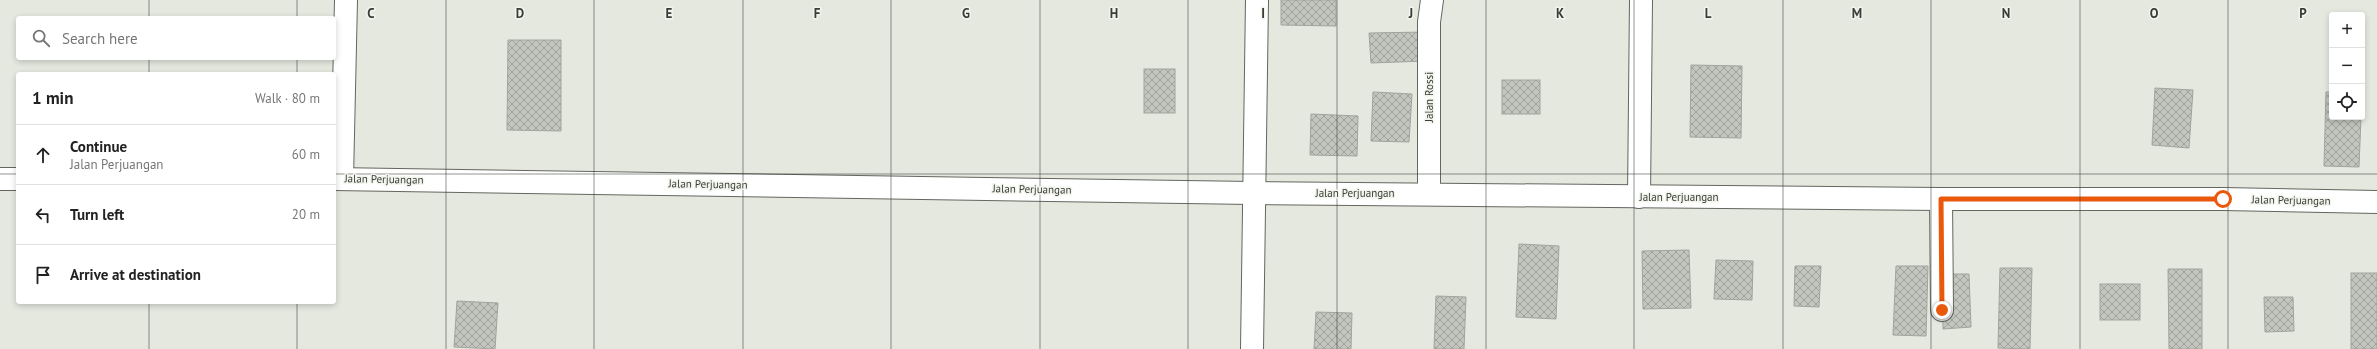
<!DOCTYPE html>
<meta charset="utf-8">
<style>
:root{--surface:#fff;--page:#f6f6f6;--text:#222;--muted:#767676;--line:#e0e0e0}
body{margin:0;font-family:"PT Sans",sans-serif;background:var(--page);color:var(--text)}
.controls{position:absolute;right:12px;top:12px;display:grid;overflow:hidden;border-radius:4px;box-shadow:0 2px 6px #0003}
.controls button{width:36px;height:36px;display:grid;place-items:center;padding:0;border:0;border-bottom:1px solid var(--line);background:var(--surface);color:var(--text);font:20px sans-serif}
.stop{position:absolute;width:12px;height:12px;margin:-9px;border:3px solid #ea580c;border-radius:50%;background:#fff}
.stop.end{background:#ea580c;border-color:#fff;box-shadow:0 1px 4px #0008}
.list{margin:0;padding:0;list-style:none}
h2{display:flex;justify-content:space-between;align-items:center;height:52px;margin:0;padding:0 16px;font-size:17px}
h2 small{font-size:13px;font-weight:400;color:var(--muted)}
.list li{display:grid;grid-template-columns:26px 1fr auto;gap:12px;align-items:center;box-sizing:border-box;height:60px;padding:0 16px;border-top:1px solid var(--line)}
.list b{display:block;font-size:15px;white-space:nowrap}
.list p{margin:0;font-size:13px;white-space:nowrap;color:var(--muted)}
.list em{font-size:13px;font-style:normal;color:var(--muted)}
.icon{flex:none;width:22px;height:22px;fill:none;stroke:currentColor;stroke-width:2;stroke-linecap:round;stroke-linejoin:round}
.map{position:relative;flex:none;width:2377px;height:349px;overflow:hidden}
.search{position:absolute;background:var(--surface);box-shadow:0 2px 6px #0003;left:16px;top:16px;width:320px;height:44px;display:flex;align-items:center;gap:10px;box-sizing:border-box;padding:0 14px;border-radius:4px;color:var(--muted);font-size:15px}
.panel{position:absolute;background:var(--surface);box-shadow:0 2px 6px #0003;left:16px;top:72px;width:320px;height:232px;border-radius:4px}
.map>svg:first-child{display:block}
</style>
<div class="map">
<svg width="2377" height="349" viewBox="0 0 2377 349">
<defs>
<pattern id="building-cross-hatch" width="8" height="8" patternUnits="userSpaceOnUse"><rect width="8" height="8" fill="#c2c6be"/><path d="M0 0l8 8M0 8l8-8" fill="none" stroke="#9fa29b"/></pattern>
</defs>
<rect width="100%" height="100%" fill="#e4e8df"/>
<g fill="url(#building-cross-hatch)" stroke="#a0a49c">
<path d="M1281,0H1336V26L1281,25Z"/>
<path d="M1425,32L1426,61L1371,63L1369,33Z"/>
<path d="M508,40H561V131L507,130Z"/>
<path d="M1691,65L1742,66L1741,138L1690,137Z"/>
<rect x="1144" y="69" width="31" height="44"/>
<rect x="1502" y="80" width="38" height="34"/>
<path d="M2155,88L2193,90L2189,148L2152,145Z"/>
<path d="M1373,92L1412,94L1409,142L1371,141Z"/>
<path d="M2326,92H2332V117H2361L2359,167L2324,166Z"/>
<path d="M1311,114L1358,116L1357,156L1310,155Z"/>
<path d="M1519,244L1559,246L1556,319L1516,317Z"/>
<path d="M1689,250L1691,308L1643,309L1642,251Z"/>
<path d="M1716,260L1753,261L1752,300L1714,299Z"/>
<path d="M1795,266H1821L1819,307L1794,306Z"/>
<path d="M1896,266H1928L1926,336L1893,335Z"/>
<path d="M2000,268H2032L2030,349L1998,348Z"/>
<path d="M2168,269H2202V349H2169Z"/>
<rect x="2351" y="273" width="26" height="76"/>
<path d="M1942,274H1969L1971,327L1943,329Z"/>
<rect x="2100" y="284" width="40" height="36"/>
<path d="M1436,296L1466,297L1464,349H1434Z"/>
<path d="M2264,297H2293L2294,331L2265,332Z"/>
<path d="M457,301L498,303L495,349L454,347Z"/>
<path d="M1316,312L1352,313L1351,349H1314Z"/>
</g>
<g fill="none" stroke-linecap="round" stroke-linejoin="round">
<defs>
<g id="minor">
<path d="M0,179H18"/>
<path d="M334,179L1252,193L1941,199H2223L2377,202"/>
<path d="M342,179L346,0"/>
<path d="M1429,193V22L1432,0"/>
<path d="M1639,197L1641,0"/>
<path d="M1941,199L1942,310"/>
<path d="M1252,349L1257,0"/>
</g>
</defs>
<use href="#minor" stroke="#63675f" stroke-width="24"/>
<use href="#minor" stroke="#fff" stroke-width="22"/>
</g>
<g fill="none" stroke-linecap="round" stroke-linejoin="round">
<path stroke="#ea580c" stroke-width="5" d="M1942,310L1941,199H2223"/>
</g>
<path fill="none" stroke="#3a3c38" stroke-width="1" stroke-opacity="0.55" d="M149,0V18M297,0V18M446,0V349M594,0V349M743,0V349M891,0V349M1040,0V349M1188,0V349M1337,0V349M1486,0V349M1634,0V349M1783,0V349M1931,0V349M2080,0V349M2228,0V349M149,58V74M297,58V74M0,174H18M334,174H2377M149,302V349M297,302V349"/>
<g text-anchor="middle" stroke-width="3" stroke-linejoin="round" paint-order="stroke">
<g font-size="11" fill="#3a3c38" stroke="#f1f5ec">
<text transform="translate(1429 97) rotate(-90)" y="4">Jalan Rossi</text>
<text transform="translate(384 179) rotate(1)" y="4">Jalan Perjuangan</text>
<text transform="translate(708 184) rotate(1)" y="4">Jalan Perjuangan</text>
<text transform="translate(1032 189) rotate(1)" y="4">Jalan Perjuangan</text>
<text x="1355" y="197">Jalan Perjuangan</text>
<text x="1679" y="201">Jalan Perjuangan</text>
<text transform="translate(2291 200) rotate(1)" y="4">Jalan Perjuangan</text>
</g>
</g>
<g font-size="13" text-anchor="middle" font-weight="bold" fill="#3a3c38" stroke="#f1f5ec" stroke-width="3" stroke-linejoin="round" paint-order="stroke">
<text x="371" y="18">C</text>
<text x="520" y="18">D</text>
<text x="669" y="18">E</text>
<text x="817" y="18">F</text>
<text x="966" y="18">G</text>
<text x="1114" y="18">H</text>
<text x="1263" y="18">I</text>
<text x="1411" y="18">J</text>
<text x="1560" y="18">K</text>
<text x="1708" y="18">L</text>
<text x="1857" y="18">M</text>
<text x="2006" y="18">N</text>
<text x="2154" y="18">O</text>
<text x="2303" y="18">P</text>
</g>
</svg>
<div class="controls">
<button>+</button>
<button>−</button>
<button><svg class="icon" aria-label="locate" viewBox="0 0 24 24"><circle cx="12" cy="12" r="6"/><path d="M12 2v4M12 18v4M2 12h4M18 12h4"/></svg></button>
</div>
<div class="stop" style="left:2223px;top:199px"></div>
<div class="stop end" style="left:1942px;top:310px"></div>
<div class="search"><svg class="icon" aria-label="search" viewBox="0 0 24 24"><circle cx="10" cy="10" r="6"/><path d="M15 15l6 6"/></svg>Search here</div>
<section class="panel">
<h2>1 min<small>Walk · 80 m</small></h2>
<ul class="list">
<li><svg class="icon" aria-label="ahead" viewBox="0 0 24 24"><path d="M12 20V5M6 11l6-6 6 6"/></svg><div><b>Continue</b><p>Jalan Perjuangan</p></div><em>60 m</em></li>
<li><svg class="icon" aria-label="left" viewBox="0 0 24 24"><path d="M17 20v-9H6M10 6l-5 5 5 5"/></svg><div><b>Turn left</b></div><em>20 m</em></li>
<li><svg class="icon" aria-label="arrive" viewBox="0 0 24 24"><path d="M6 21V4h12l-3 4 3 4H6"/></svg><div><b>Arrive at destination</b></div></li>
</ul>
</section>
</div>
